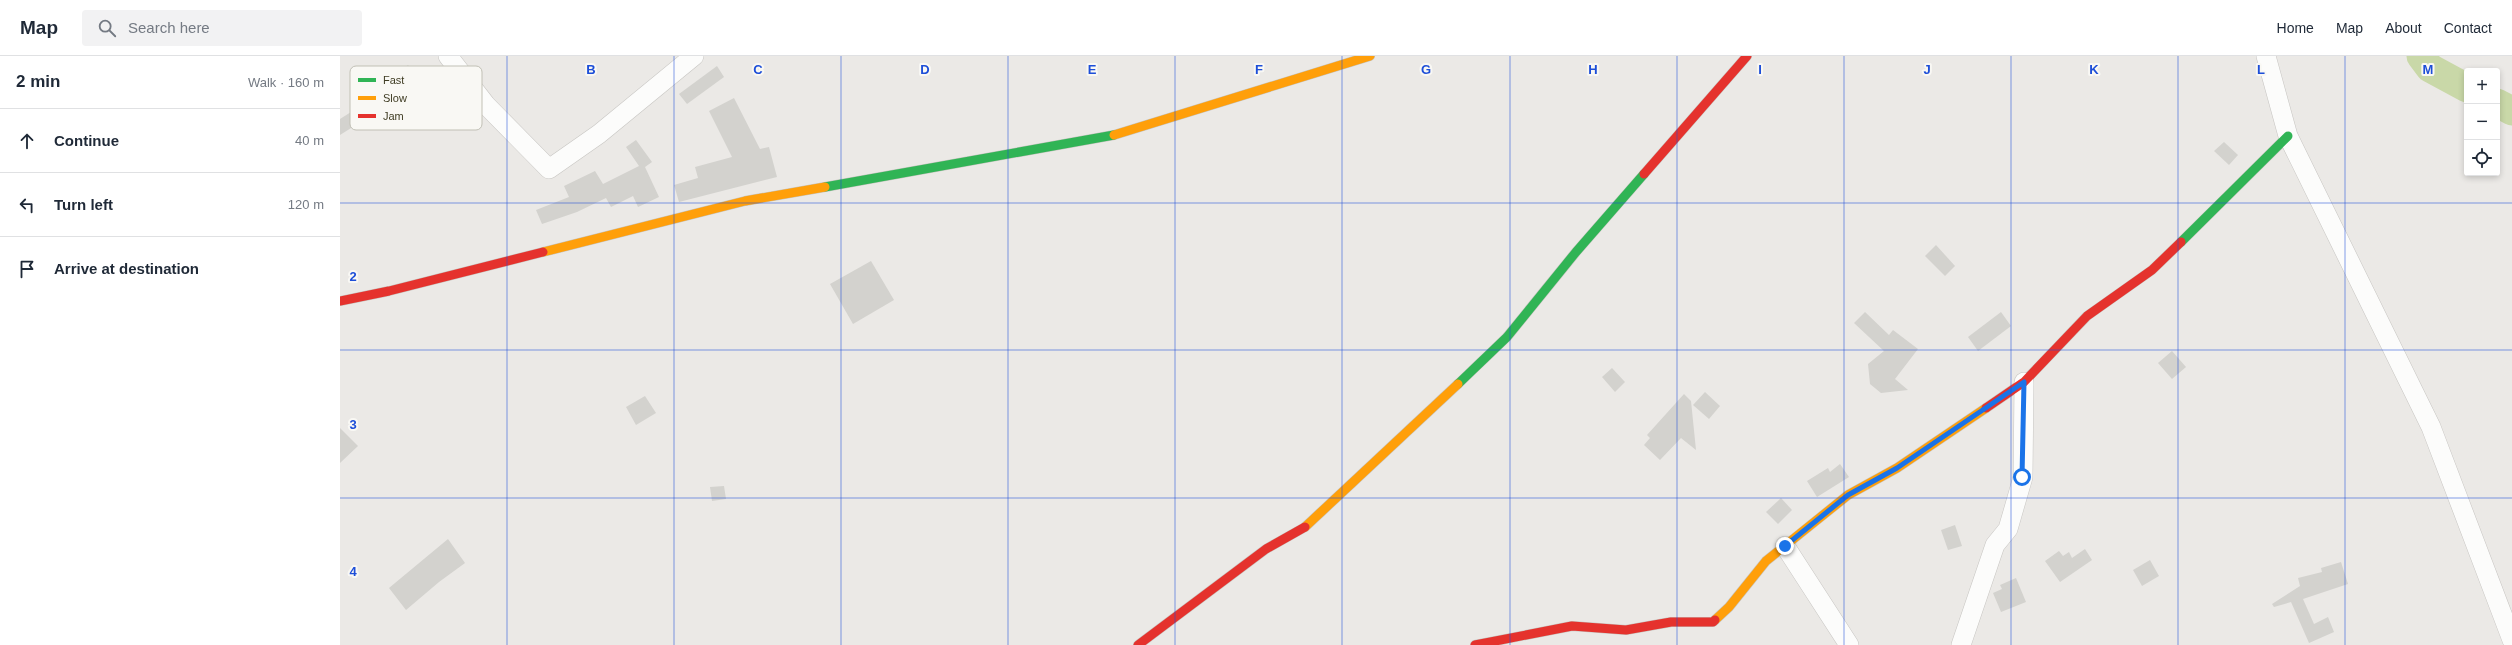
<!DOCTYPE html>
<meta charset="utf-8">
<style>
:root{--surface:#fff;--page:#f2f2f3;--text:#1f2937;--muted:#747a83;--line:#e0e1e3}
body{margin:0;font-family:Helvetica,sans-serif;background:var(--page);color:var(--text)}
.controls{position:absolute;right:12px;top:12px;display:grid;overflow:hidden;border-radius:4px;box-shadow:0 2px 6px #0003}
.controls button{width:36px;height:36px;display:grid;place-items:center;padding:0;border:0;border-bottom:1px solid var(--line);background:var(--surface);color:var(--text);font:20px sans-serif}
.stop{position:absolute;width:12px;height:12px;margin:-9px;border:3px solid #1a73e8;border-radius:50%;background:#fff}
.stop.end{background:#1a73e8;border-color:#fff;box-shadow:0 1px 4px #0008}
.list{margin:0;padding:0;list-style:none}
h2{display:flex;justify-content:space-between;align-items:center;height:52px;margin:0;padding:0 16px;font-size:17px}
h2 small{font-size:13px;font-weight:400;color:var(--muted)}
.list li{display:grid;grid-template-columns:26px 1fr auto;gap:12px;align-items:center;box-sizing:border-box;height:64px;padding:0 16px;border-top:1px solid var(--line)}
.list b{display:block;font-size:15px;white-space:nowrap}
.list em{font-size:13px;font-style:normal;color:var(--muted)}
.icon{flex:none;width:22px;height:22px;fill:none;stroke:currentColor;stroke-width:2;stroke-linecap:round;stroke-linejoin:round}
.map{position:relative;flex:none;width:2172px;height:589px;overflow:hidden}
header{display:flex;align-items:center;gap:24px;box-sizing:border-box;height:56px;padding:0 20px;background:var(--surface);border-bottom:1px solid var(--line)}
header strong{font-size:19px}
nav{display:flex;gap:22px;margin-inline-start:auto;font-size:14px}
.search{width:280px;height:36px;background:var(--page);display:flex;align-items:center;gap:10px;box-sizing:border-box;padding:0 14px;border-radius:4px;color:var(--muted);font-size:15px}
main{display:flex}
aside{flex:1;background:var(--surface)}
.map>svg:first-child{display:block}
</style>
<header>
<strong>Map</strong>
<div class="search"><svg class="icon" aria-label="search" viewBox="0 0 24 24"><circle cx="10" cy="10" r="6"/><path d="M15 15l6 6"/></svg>Search here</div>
<nav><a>Home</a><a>Map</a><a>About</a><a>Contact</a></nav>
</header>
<main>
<aside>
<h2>2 min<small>Walk · 160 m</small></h2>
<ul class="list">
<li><svg class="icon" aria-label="ahead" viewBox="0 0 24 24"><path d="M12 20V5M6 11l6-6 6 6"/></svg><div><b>Continue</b></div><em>40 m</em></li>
<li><svg class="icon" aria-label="left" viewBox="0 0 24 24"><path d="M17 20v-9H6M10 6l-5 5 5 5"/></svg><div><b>Turn left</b></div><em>120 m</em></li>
<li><svg class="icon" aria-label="arrive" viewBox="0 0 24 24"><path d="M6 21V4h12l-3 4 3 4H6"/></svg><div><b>Arrive at destination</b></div></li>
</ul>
</aside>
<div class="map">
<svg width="2172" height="589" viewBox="0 0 2172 589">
<rect width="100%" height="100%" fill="#ebe9e6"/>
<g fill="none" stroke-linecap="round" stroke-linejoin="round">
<g stroke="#c9d8a8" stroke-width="29">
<path d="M2081,0L2090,12L2127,32"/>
<path d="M2157,47L2172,55"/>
</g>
</g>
<g fill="#d3d2ce">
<path d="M68,9L83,27L67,41L51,22Z"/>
<path d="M377,10L384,21L347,48L339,38Z"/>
<path d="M394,42L420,93L429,91L437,121L339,146L334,129L358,122L355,111L392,101L369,55Z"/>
<path d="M11,56L19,67L0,79V63Z"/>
<path d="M296,84L312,106L305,111L319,141L298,151L293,140L271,151L266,142L237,156L202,168L196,154L229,141L224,130L255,115L263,128L299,110L286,91Z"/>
<path d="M1884,86L1898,99L1889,109L1874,95Z"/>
<path d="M1596,189L1615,210L1605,220L1585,200Z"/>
<path d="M531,205L554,244L513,268L490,228Z"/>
<path d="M1525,256L1549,279L1553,274L1578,293L1555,323L1568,334L1541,337L1530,328L1528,308L1544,295L1514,267Z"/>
<path d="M1661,256L1671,270L1638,295L1628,281Z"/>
<path d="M1832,295L1846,311L1832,323L1818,307Z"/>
<path d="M1272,312L1285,326L1275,336L1262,321Z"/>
<path d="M1365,336L1380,350L1369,363L1353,349Z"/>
<path d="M1344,338L1351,345L1356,394L1341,382L1320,404L1304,389L1310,382L1307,379Z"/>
<path d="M305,340L316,357L296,369L286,351Z"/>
<path d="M0,372L18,390L0,407Z"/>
<path d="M1500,408L1509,421L1477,441L1467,425L1488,412L1490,416Z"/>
<path d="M384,430L386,443L372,445L370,431Z"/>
<path d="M1441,442L1452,454L1438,468L1426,456Z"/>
<path d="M1615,469L1622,490L1608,494L1601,474Z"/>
<path d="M108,483L125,507L99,526L66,554L49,532Z"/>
<path d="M1745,493L1752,504L1720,526L1705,505L1719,495L1723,500L1729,496L1732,502Z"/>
<path d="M1810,504L1819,520L1802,530L1793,514Z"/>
<path d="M2001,506L2008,528L1963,543L1974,568L1988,561L1994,576L1969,587L1951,546L1934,551L1932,548L1960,530L1958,522L1982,516L1981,512Z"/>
<path d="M1676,522L1686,546L1661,556L1653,537L1662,533L1660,529Z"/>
</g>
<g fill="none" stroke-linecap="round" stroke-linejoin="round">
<defs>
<g id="street">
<path d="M108,0L146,49L209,113L259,78L354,0"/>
<path d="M1926,0L1948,80L2091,371L2172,584"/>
<path d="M1445,490L1509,589"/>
<path d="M1621,589L1655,489L1668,473L1683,421L1684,326"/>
</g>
<g id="fast">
<path d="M485,131L774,79"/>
<path d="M1841,186L1948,80"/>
<path d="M1118,328L1167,281L1236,196L1304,118"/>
</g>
<g id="slow">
<path d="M774,79L1030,0"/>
<path d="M203,196L405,145L485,131"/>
<path d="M965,471L1118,328"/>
<path d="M1375,564L1389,551L1426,505L1508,439L1557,412L1646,352"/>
</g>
<g id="jam">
<path d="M1304,118L1407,0"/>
<path d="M0,245L49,235L203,196"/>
<path d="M1646,352L1684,326L1747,260L1812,214L1841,186"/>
<path d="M798,589L926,493L965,471"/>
<path d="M1135,589L1232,570L1286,574L1331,566H1373L1375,564"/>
</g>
</defs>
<use href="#street" stroke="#c7c5c2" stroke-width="20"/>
<use href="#fast" stroke="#c5c3be" stroke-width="10"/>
<use href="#slow" stroke="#c5c3be" stroke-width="10"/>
<use href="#jam" stroke="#c5c3be" stroke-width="10"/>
<use href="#street" stroke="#fcfcfb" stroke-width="19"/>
<use href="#fast" stroke="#30b455" stroke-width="9"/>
<use href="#slow" stroke="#ff9f0a" stroke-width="9"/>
<use href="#jam" stroke="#e5322d" stroke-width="9"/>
</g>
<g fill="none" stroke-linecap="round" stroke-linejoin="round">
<path stroke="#1a73e8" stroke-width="5" d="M1445,490L1508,439L1557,412L1684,326L1682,421"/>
</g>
<path fill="none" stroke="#1d4ed8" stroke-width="1" stroke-opacity="0.55" d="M167,0V589M334,0V589M501,0V589M668,0V589M835,0V589M1002,0V589M1170,0V589M1337,0V589M1504,0V589M1671,0V589M1838,0V589M2005,0V589M0,147H2172M0,294H2172M0,442H2172"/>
<rect x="10" y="10" width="132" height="64" rx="6" fill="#f9f8f4" stroke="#c1c0b5" stroke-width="1"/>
<rect x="18" y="22" width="18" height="4" fill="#30b455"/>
<rect x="18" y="40" width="18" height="4" fill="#ff9f0a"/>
<rect x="18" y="58" width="18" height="4" fill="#e5322d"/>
<g font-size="11" fill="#3f3c23">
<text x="43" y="28">Fast</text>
<text x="43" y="46">Slow</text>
<text x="43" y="64">Jam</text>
</g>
<g font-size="13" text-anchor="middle" font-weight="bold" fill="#1d4ed8" stroke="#f9f8f4" stroke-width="4" stroke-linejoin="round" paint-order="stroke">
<text x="251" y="18">B</text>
<text x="418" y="18">C</text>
<text x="585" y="18">D</text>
<text x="752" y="18">E</text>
<text x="919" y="18">F</text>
<text x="1086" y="18">G</text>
<text x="1253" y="18">H</text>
<text x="1420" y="18">I</text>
<text x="1587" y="18">J</text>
<text x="1754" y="18">K</text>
<text x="1921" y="18">L</text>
<text x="2088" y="18">M</text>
<text x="13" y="225">2</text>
<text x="13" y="373">3</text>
<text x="13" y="520">4</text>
</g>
</svg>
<div class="controls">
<button>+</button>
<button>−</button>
<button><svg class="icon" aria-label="locate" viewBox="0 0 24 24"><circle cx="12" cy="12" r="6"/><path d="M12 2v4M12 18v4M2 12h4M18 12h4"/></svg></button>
</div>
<div class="stop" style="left:1682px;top:421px"></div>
<div class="stop end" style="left:1445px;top:490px"></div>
</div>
</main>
